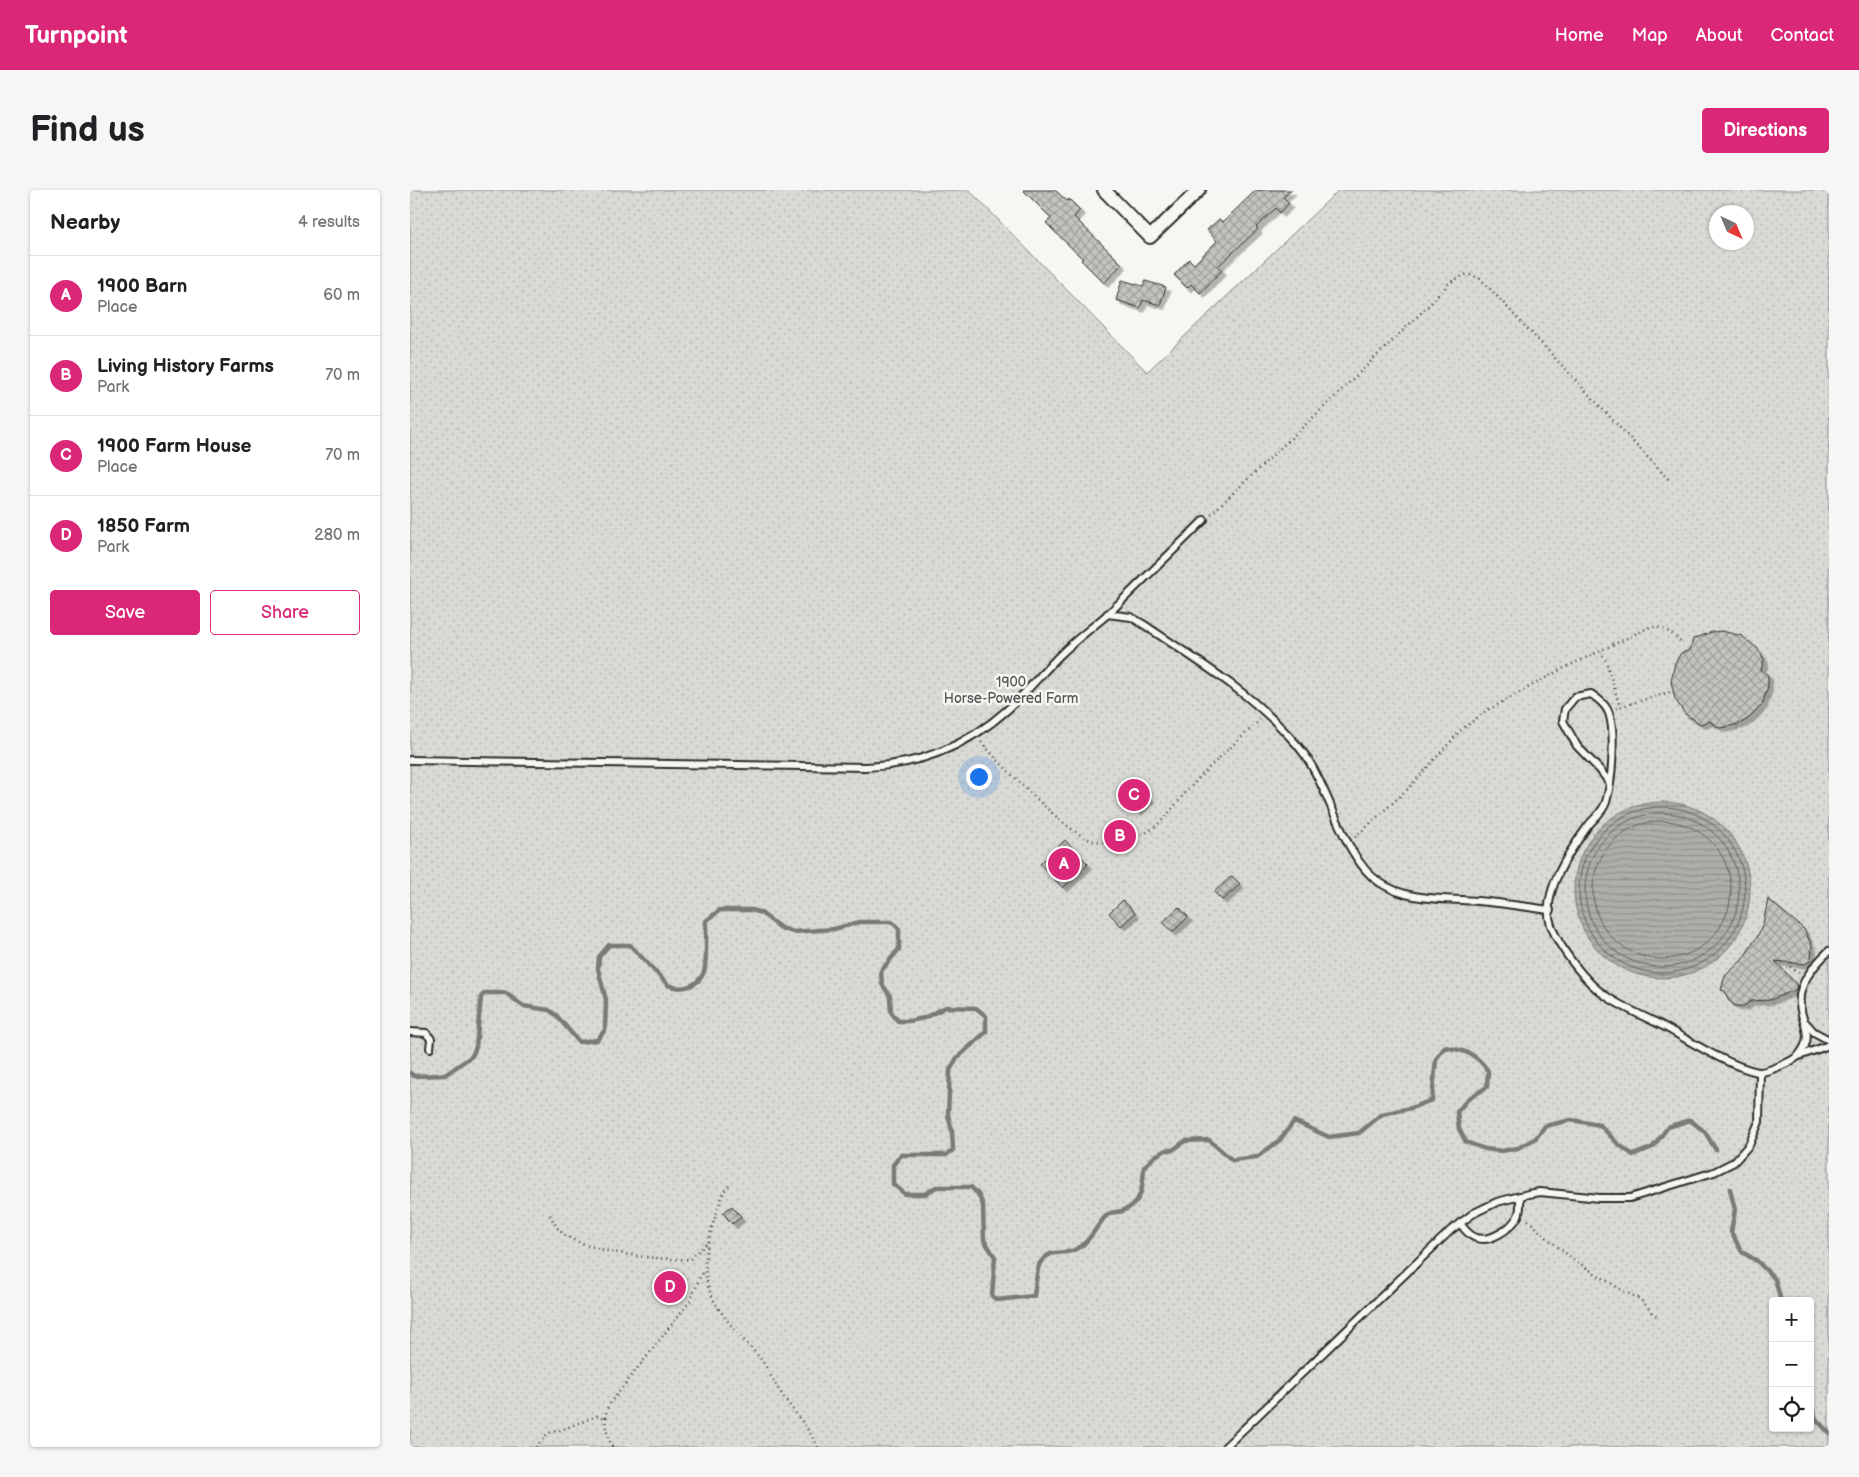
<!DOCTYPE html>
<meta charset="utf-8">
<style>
:root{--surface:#fff;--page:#f6f6f6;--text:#202124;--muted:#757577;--line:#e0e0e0;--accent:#db2777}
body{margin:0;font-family:"Balsamiq Sans",sans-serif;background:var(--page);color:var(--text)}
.controls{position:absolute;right:15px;bottom:15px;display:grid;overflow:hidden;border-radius:5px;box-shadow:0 1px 4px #0004}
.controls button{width:45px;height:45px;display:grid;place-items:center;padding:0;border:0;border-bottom:1px solid var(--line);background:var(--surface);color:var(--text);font:25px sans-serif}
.compass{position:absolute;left:1299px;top:15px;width:45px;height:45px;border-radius:50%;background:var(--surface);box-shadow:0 1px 4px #0004;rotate:136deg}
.you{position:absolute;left:568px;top:586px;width:18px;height:18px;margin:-12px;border:4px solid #fff;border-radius:50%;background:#1a73e8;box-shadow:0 0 0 8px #1a73e833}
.badge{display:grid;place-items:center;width:32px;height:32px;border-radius:50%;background:var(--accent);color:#fff;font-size:16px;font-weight:700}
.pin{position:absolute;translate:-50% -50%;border:2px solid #fff;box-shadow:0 1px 5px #0006}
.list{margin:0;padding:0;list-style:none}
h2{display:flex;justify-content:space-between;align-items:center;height:65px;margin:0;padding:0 20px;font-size:21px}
h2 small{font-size:16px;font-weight:400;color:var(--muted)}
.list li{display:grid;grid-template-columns:32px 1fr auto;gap:15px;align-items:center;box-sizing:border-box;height:80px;padding:0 20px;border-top:1px solid var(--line)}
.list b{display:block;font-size:19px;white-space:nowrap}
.list p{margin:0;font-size:16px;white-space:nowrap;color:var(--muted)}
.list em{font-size:16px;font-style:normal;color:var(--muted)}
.actions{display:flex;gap:10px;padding:15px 20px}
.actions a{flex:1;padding:11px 0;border:1px solid var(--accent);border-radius:5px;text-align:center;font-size:18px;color:var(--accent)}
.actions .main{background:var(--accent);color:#fff}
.icon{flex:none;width:28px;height:28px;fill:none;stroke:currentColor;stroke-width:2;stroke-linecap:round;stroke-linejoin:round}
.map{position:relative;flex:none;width:1419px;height:1257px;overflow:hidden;border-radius:5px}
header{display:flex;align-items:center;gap:30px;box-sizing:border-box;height:70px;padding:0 25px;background:var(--accent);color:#fff}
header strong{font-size:24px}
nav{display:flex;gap:28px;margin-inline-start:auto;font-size:18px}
.intro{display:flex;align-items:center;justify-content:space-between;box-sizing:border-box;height:120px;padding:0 30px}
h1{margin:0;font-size:35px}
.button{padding:12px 22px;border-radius:5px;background:var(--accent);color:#fff;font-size:18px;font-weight:700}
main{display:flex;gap:30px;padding:0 30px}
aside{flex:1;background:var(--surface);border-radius:5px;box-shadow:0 1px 4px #0004}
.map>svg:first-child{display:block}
</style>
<header>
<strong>Turnpoint</strong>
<nav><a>Home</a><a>Map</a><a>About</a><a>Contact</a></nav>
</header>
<div class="intro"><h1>Find us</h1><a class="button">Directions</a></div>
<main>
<aside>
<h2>Nearby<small>4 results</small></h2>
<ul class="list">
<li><span class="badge">A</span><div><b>1900 Barn</b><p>Place</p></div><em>60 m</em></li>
<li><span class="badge">B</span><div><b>Living History Farms</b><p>Park</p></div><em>70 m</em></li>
<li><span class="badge">C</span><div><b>1900 Farm House</b><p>Place</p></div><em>70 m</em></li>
<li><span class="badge">D</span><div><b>1850 Farm</b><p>Park</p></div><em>280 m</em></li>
</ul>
<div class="actions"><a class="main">Save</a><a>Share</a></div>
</aside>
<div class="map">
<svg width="1419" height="1257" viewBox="0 0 1419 1257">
<defs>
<pattern id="park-dots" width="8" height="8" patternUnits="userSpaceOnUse" patternTransform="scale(1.25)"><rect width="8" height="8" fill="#d9d9d5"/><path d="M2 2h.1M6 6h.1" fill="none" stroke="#babab7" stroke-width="1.8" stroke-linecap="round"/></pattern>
<pattern id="water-rules" width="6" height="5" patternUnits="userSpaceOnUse" patternTransform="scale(1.25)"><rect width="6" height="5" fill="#aeaeab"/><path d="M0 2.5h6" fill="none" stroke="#8e8e8b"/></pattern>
<pattern id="building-cross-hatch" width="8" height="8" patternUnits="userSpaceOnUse" patternTransform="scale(1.25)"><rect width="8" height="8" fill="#c3c3c0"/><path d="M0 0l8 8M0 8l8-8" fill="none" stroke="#9f9f9c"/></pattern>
<filter id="shadow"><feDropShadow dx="4.5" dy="4.5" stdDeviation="0" flood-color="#0004"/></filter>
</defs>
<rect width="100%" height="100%" fill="#f6f6f2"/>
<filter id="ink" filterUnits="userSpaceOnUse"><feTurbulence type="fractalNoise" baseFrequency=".02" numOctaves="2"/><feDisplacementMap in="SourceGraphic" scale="10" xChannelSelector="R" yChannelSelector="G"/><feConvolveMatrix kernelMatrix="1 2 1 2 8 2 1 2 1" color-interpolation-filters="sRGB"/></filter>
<g filter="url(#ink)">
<path fill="url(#park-dots)" stroke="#828280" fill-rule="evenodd" d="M0,0H559L737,182L929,0H1419V1257H0ZM1306,22H1336V52H1306ZM1363,1111H1400V1238H1363Z"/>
<circle fill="url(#water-rules)" stroke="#7a7a78" cx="1252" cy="700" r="88"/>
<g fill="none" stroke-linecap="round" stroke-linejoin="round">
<g stroke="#5f5f5e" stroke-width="1">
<circle cx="1252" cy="700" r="83"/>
<circle cx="1252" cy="700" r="77"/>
<circle cx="1252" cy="700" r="69"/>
</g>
<g stroke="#7a7a78" stroke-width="4.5">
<path d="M0,883L4,886L35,885L62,866L66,857L71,807L75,803H96L113,816L139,820L146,825L169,852L187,850L195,840L196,810L188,779L189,767L199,755H220L258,795C271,801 288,797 294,782C297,771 296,744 296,731L310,720H342L351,723L371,738L383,742L424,739L450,732H482L489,739V759L471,781L472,794L480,806L481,822L488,831H499L514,828L536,817L566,818L576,826V842L547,868L540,880L538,925L542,941L543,960L536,965H491L483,975V994L495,1004H515L526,997H561L568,1004L573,1015L574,1050L585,1067L582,1106L587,1110L624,1106C625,1099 627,1078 630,1073C642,1057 650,1066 664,1060C679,1054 685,1038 695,1027C700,1021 705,1023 712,1021C733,1014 733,995 734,977L745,966L756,960H763L775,951L799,950L822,970L847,967L870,950L884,931L919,947L949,943L972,924L1001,918L1022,910L1026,869L1035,857C1056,861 1066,863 1078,881L1077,897L1058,909L1047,922L1049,939L1056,952L1075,959L1092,961L1108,958L1126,948L1135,936L1161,930L1190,935L1208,954L1223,965L1243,957L1258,937L1280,930L1295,942L1306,960"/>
<path d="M1320,999L1325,1020L1321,1042L1332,1062L1347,1071L1365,1089L1371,1111"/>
<path d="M1400,1214L1406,1229L1419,1243"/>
</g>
</g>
<g fill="url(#building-cross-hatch)" stroke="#2b2b2b" filter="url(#shadow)">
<path d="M613,0H645L657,11L659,9L670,20L664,27L712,74L694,93L671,70L673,69L636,33L641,28Z"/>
<path d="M846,0H882L873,7L879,13L870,23L866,18L846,37L848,39L808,76L812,80L790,103L781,94L777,98L764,85L779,69L784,74L807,51L797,40L809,29L813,32Z"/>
<path d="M712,90L733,96L735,91L756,97L750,115L733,110L730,118L706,110Z"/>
<path d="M1312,441L1332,446L1348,459L1354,469L1351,480L1358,485V496L1352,515L1338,529L1329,534L1310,538L1299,531L1291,534L1275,524L1265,509L1261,491L1265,473L1271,463L1280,460L1283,449L1302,442Z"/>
<path d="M722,587L741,608L727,621L707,601Z"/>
<path d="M655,650L678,674L653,698L630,674Z"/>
<path d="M822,686L830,694L812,710L804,702Z"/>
<path d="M1358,709L1394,739L1402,756L1401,768L1400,771L1395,774L1365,771L1387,795L1385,800L1360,810L1341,811L1334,816H1325L1318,810L1315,801L1311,800L1315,786L1332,770L1347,747L1353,734Z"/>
<path d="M713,710L725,723L711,736L699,723Z"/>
<path d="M769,717L778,727L762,742L753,732Z"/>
<path d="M322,1016L331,1027L322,1034L313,1023Z"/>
</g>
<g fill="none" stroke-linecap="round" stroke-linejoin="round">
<defs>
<g id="lane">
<path d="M697,424L721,427L733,434C783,468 837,500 878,545C884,551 890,558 895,565C920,600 934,669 969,692C998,712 1034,708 1068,711C1092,713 1116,717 1140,720"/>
<path d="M0,570L456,577C510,575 557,556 597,520C616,503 632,483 650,465C665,450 683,437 699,423C731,392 763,361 794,330"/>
<path d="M1199,592L1190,580L1167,556L1153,531L1155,519L1165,507L1181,504C1187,508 1193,512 1197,519C1207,536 1202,593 1196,612C1193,622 1184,628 1178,636C1160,660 1130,704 1141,735C1149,758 1176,793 1196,806C1213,818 1234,826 1253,836C1280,851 1318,876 1348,882C1356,883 1384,871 1389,865C1405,846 1392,834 1390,815C1387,795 1405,774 1419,761"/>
<path d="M1396,833L1404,842L1419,850"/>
<path d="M0,842L16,843L21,849L20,858"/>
<path d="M1389,866L1419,855"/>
<path d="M1050,1033C1054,1039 1058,1044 1064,1047C1079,1054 1101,1039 1108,1026C1111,1020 1110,1013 1110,1006"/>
<path d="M815,1257L1041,1040L1064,1023L1087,1012L1118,1004L1130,1002L1190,1008H1220L1304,982L1324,972L1339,955L1349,932L1350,882"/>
</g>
<path id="street" d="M694,0L740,47L789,0"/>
</defs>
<use href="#lane" stroke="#2b2b2b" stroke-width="10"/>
<use href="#street" stroke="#2b2b2b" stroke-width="16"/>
<g stroke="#2b2b2b" stroke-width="2.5" stroke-dasharray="1 4" stroke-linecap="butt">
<path d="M801,324L914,217L1019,115L1040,92L1057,84L1070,88L1259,290"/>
<path d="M1190,461L1196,471L1210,517"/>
<path d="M1206,518L1260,502"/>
<path d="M571,552C589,573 658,644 681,650C701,655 728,650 743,638C757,628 767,611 779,599C801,574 826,553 850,530"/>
<path d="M945,647L997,600L1051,540L1076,521L1150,480L1240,437C1255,436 1262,444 1273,454"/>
<path d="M1380,777L1389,783"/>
<path d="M319,996L314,1001C306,1026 292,1059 296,1086C301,1120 329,1143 350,1168C357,1177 361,1187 367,1197C380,1218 397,1235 408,1257"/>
<path d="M140,1025C143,1030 146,1037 150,1041C171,1062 252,1071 281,1069L296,1054"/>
<path d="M1118,1030L1136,1047L1164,1070L1213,1101L1230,1109L1247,1127"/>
<path d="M126,1257L138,1243L151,1240L187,1226L194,1229"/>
<path d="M202,1257C196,1242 193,1232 198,1216L280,1111L291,1085L295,1080"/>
</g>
<use href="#lane" stroke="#f6f6f2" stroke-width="6"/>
<use href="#street" stroke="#f6f6f2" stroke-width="12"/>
</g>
</g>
<g text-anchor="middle" stroke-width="5" stroke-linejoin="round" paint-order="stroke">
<g font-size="14" fill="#565656" stroke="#f6f6f2">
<text x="601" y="497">1900<tspan x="601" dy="16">Horse-Powered Farm</tspan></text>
</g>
</g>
</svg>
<div class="controls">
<button>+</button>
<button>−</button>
<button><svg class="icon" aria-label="locate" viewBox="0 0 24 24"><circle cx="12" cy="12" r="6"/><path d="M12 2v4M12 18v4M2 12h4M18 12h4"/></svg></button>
</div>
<svg class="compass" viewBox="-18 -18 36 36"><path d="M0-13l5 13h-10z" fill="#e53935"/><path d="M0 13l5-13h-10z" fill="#757577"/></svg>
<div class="you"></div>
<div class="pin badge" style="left:654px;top:674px">A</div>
<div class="pin badge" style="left:710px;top:646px">B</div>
<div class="pin badge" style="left:724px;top:605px">C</div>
<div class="pin badge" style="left:260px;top:1097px">D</div>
</div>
</main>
